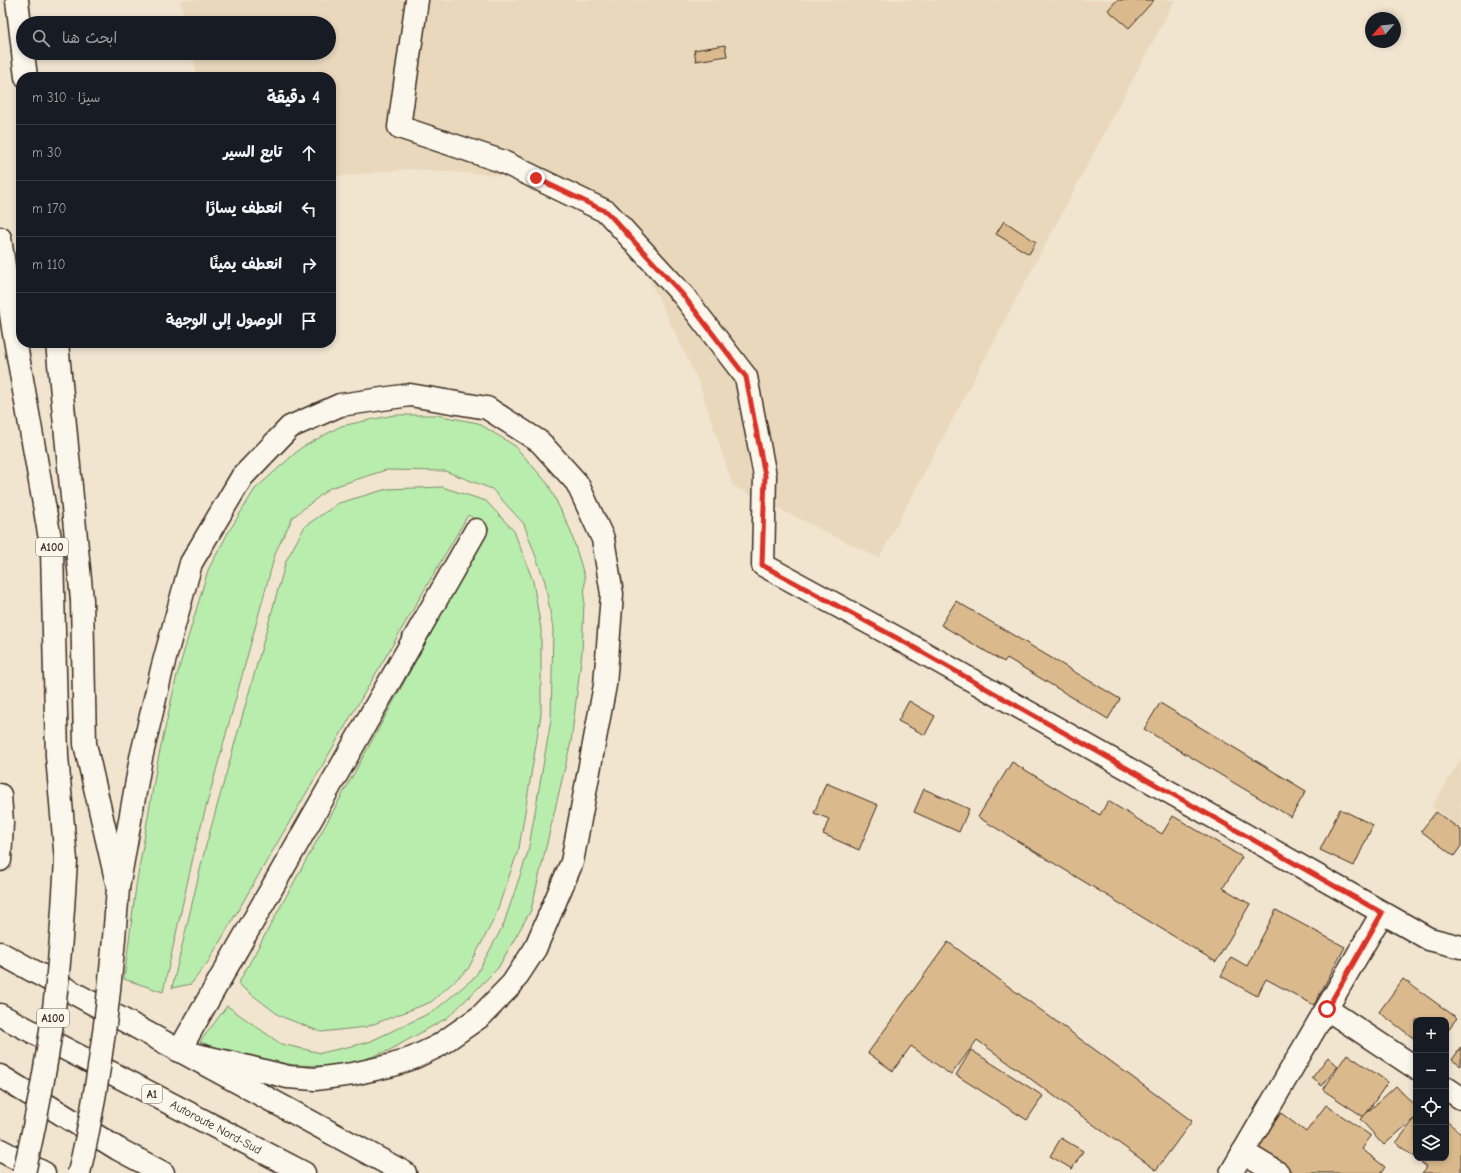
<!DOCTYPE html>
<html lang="ar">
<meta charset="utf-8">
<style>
:root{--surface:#171b24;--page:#20242c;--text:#f1f3f6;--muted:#9ea1a6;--line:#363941}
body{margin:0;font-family:"Comic Neue","Playpen Sans Arabic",sans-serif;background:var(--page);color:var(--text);direction:rtl}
.controls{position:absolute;right:12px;bottom:12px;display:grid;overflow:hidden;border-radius:8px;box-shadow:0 2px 6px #0003}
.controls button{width:36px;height:36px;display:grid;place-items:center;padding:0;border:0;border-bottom:1px solid var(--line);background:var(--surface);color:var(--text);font:20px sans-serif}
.compass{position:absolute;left:1365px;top:12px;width:36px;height:36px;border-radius:50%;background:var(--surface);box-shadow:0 2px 6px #0003;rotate:242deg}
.stop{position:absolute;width:12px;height:12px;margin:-9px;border:3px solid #d93025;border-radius:50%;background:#fff}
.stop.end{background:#d93025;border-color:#fff;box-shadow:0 1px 4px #0008}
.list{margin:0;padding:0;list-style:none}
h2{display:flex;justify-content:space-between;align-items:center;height:52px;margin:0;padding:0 16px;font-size:17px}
h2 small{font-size:13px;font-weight:400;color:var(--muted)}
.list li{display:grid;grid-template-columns:26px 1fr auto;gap:12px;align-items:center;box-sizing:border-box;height:56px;padding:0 16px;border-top:1px solid var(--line)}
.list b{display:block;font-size:15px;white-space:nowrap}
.list em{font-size:13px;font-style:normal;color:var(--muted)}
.icon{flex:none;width:22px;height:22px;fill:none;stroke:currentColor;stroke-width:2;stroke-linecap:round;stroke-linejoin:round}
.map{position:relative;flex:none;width:1461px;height:1173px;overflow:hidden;direction:ltr}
.search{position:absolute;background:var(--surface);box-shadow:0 2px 6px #0003;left:16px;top:16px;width:320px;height:44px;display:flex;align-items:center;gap:10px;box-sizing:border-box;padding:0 14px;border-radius:22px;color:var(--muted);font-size:15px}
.panel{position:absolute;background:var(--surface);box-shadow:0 2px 6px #0003;left:16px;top:72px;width:320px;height:276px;border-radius:16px;direction:rtl}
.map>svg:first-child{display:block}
</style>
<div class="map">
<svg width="1461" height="1173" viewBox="0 0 1461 1173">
<rect width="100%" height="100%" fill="#f1e5d0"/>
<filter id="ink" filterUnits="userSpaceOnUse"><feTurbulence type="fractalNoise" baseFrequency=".025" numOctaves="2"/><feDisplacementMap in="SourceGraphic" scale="8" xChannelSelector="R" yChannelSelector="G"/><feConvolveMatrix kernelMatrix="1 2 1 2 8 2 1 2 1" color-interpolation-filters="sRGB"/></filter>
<g filter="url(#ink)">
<g fill="#ead8bc">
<path d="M180,0H1175L879,558L733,486L699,383L627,233L536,178L409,169L331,177V77H197L192,53H329V23H185Z"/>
<path d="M1461,759V829L1432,807Z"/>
</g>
<g fill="#b9edae" stroke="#7a8c66">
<path d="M394,415H436L478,423L515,446L548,484L570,529L585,578L582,652L571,742L531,910L498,968L473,993L447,1018L388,1051L357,1062L325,1066L294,1065L239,1055L200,1042L227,1006L281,1044L321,1053L369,1042L434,1011L475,977L503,926L528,852L551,720L553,629L545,582L524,524L492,489L445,471L386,470L330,488L293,517L276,551L196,844L163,992L124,979L136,886L157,764L177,675L208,570L228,533L255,489L301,448L341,426Z"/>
<path d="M442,487L486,501L514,531L533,581L541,629V714L519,848L494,919L468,969L431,1002L366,1027L321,1032L280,1016L238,984L489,528L468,515L208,962L191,984L172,988L205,849L286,561L305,526L339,503L387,489Z"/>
</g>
<g fill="#daba8d" stroke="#3b2a1e">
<path d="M1117,0H1154L1129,28L1108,10Z"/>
<path d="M725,45L727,56L696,61L694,50Z"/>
<path d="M1004,221L1036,242L1029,254L996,234Z"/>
<path d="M956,601L1120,699L1108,719L1007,658L1004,662L941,625Z"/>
<path d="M909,701L935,716L925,735L898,721Z"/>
<path d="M1160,703L1306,791L1291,817L1144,729Z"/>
<path d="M1012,762L1100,815L1108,801L1162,834L1173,816L1242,857L1223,888L1250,904L1216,962L978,817Z"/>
<path d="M826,783L878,805L859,850L823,834L829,819L814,813Z"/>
<path d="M924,789L969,809L959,832L914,812Z"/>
<path d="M1340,809L1373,825L1354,866L1320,850Z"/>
<path d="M1436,812L1461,830V846L1454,856L1421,831Z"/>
<path d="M1276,910L1345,947L1314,1005L1266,979L1257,996L1221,976L1231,957L1247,966Z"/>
<path d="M948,942L1192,1121L1156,1170L977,1040L951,1075L911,1046L893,1071L868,1053Z"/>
<path d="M1403,979L1457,1018L1446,1032V1020H1416V1040L1379,1012Z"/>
<path d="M1461,1047V1066L1452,1060Z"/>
<path d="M971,1050L1043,1096L1027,1120L956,1075Z"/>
<path d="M1347,1054L1388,1082L1364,1117L1323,1090Z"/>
<path d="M1328,1057L1338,1066L1322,1086L1312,1078Z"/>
<path d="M1396,1086L1416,1107V1117L1384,1145L1360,1119Z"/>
<path d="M1326,1105L1371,1136L1362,1149L1385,1167L1381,1173H1294L1257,1148L1281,1113L1306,1132Z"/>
<path d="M1416,1117V1158H1446V1121L1461,1133V1173H1422L1427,1167L1396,1143Z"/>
<path d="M1061,1138L1083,1151L1072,1169L1050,1156Z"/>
</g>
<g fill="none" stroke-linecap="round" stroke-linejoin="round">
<defs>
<g id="minor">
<path d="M417,0L399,127L501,161L607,212L683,295L746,377L765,476L763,565L906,643L1429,939L1461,947"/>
<path d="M1327,1009L1416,1068"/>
<path d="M179,1051L476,530"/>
<path d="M1446,1088L1461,1098"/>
<path d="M1243,1152L1278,1173"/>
<path d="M1231,1173L1382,913"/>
</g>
<g id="highway">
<path d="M17,0L23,51"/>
<path d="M23,53L26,77"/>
<path d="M0,238L13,328L52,550L57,756L66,861"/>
<path d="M57,343L82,600L85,744L116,879"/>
<path d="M0,795L2,823L0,860"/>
<path d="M118,888L141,758L162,669L191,563L242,477L290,427L340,405L410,395L487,408L540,442L577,483L603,539L612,594L605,685L572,862L535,949L512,984L481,1016L438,1046L413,1058L393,1065L353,1074L315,1079L288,1077L236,1064L179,1051"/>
<path d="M0,953L405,1173"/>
<path d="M0,1015L304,1173"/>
<path d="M0,1076L118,1149L163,1173"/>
<path d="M0,1150L44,1173"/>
</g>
</defs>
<use href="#minor" stroke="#3b2a1e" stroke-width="25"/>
<use href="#highway" stroke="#3b2a1e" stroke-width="25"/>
<use href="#minor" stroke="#fbf7ec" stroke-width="22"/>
<use href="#highway" stroke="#fbf7ec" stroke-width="22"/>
<defs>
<g id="highway-bridge">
<path d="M24,1173C37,1116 48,1058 55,1000C61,954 63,907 66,861"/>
<path d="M79,1173C101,1079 111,984 118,888"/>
</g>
</defs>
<use href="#highway-bridge" stroke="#3b2a1e" stroke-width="25" stroke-linecap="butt"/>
<use href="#highway-bridge" stroke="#fbf7ec" stroke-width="22"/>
</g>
</g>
<g fill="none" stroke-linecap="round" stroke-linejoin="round" filter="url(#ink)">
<path stroke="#d93025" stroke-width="5" d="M536,178L607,212L683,295L746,377L765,476L762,565L906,643L1382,913L1327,1009"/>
</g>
<g text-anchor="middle" stroke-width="3" stroke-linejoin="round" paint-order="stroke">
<g fill="#fbf7ec" stroke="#75685c" stroke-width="1">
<rect x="36" y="538" width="32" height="18" rx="3"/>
<rect x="37" y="1009" width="32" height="18" rx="3"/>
<rect x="142" y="1085" width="20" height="18" rx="3"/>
</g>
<g font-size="11" font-weight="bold" fill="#3b2a1e">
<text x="52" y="551">A100</text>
<text x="53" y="1022">A100</text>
<text x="152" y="1098">A1</text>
</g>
<g font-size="12" fill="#3b2a1e" stroke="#fbf7ec">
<text transform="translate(216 1127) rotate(28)" y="4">Autoroute Nord-Sud</text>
</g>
</g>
</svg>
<div class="controls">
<button>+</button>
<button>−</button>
<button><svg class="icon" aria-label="locate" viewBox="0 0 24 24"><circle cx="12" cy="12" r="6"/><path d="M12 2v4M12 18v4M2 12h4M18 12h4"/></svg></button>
<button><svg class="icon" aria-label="layers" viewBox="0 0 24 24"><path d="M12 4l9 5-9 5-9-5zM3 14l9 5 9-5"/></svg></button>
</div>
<svg class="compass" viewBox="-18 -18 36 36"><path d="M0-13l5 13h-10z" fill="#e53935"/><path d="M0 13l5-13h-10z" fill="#9ea1a6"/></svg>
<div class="stop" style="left:1327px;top:1009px"></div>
<div class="stop end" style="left:536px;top:178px"></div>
<div class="search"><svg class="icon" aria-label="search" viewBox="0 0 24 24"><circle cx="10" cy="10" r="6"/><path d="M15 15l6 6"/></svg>ابحث هنا</div>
<section class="panel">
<h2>4 دقيقة<small>سيرًا · 310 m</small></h2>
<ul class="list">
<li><svg class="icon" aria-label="ahead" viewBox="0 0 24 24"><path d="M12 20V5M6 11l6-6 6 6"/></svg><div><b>تابع السير</b></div><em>30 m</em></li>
<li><svg class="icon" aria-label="left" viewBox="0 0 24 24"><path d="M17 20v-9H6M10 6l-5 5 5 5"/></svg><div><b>انعطف يسارًا</b></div><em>170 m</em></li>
<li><svg class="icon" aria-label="right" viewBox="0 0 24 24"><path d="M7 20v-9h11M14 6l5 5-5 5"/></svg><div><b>انعطف يمينًا</b></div><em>110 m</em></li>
<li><svg class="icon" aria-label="arrive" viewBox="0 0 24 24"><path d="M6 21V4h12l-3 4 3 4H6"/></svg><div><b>الوصول إلى الوجهة</b></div></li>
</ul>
</section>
</div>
